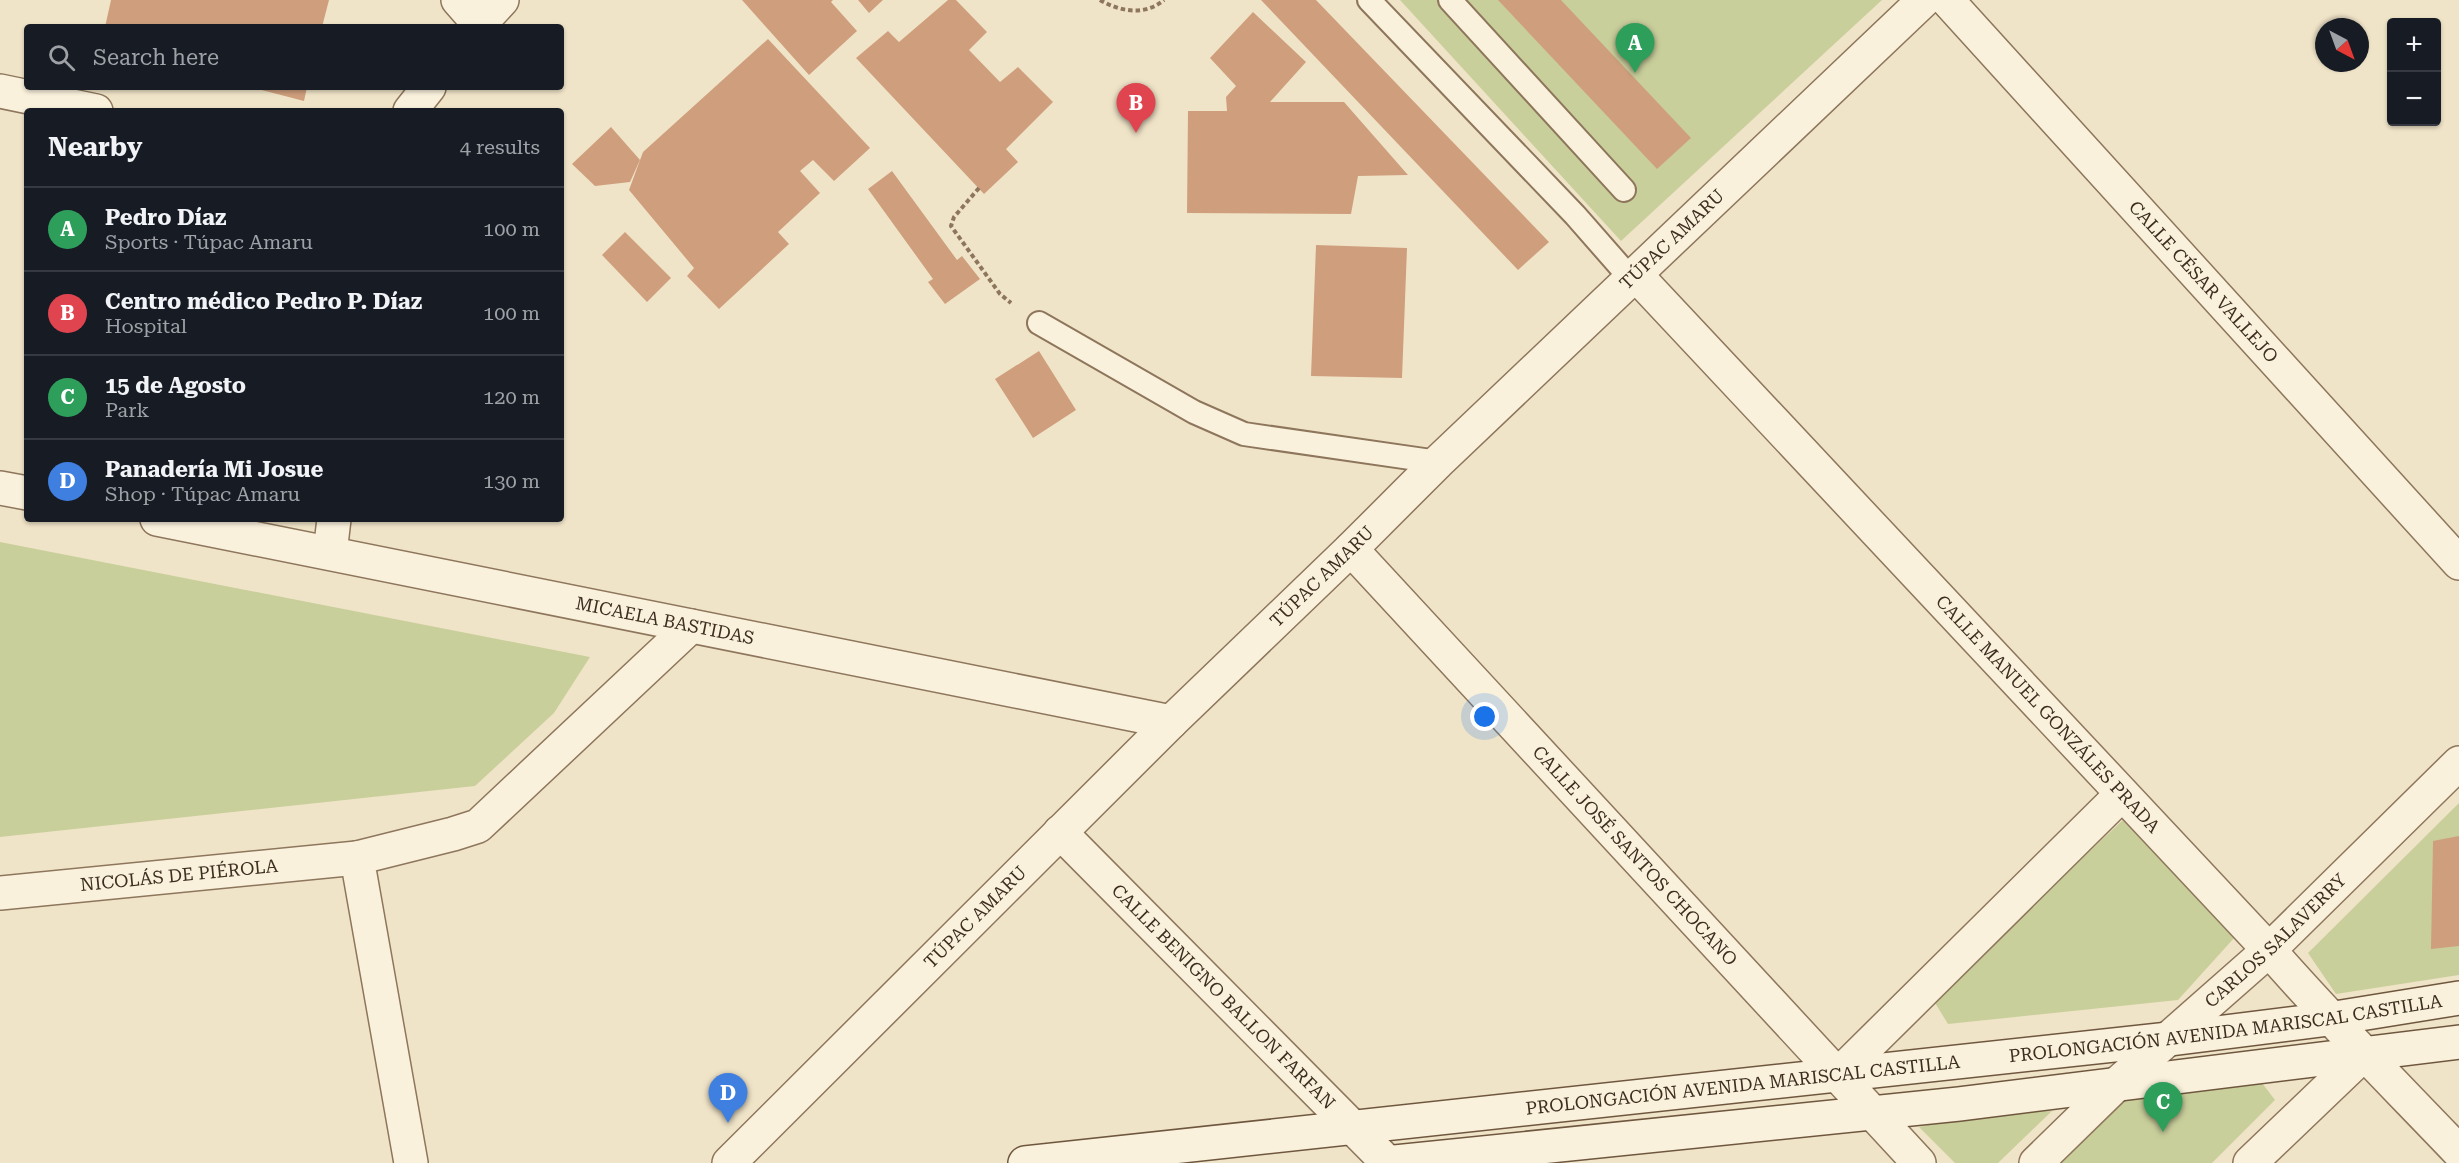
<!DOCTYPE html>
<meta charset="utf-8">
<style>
:root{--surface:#171b24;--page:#20242c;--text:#f1f3f6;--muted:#9ea1a6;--line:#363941;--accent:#d93025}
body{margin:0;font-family:"Roboto Serif",serif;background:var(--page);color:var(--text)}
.controls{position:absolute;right:18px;top:18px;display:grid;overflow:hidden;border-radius:6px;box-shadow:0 2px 4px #0004}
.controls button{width:54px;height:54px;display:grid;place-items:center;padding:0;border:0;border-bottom:2px solid var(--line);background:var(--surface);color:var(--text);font:30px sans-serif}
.compass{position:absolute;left:2315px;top:18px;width:54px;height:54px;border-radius:50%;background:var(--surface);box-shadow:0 2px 4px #0004;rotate:139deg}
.you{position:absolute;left:1485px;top:717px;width:21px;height:21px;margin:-15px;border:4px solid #fff;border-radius:50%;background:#1a73e8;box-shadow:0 0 0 9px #1a73e833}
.badge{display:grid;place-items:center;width:39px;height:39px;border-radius:50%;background:var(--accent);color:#fff;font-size:20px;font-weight:700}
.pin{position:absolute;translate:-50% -50px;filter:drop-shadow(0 2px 3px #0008)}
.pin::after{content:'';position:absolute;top:32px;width:21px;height:18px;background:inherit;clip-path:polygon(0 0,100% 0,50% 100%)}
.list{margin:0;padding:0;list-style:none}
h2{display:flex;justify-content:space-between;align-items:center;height:78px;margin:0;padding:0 24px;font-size:26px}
h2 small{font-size:20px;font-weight:400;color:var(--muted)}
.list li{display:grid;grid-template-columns:39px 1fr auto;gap:18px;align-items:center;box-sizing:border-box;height:84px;padding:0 24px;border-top:2px solid var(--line)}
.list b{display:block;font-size:22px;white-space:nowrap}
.list p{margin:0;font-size:20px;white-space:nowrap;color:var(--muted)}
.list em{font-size:20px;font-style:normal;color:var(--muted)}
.icon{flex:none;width:33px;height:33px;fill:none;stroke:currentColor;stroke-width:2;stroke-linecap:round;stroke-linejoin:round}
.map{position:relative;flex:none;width:2459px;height:1163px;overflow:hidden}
.search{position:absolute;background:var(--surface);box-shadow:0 2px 4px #0004;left:24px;top:24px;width:540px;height:66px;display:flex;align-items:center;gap:15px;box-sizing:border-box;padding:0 21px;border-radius:6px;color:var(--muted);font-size:22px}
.panel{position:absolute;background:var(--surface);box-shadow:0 2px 4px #0004;left:24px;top:108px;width:540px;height:414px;border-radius:6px}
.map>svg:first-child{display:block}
</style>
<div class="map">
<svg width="2459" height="1163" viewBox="0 0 2459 1163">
<rect width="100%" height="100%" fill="#f0e4c8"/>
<g fill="#c9cf9b">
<path d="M1400,0H1882L1621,241Z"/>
<path d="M0,542L590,657L554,713L475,786L0,837Z"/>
<path d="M2459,803V975L2336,994L2308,953Z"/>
<path d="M2124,819L2235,937L2178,1000L1948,1024L1932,998Z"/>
<path d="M2262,1083L2275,1100L2212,1163H2050L2125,1092Z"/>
<path d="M2052,1111L1998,1163H1955L1919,1127L1985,1113Z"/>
</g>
<g fill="#cf9f7d">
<path d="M111,0H329L322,27H105Z"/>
<path d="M742,0H833L831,2L857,31L809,75Z"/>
<path d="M858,0H883L869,13Z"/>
<path d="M948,0H956L987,32L969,50L1000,82L1018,67L1053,102L1006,149L1018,162L984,194L856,58L888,31L899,42Z"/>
<path d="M1261,0H1316L1549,242L1518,270Z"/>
<path d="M1498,0H1561L1691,138L1657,169Z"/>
<path d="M1253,12L1306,62L1270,102H1344L1408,175L1358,176L1351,214L1187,213L1188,111H1227L1226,97L1236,86L1210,58Z"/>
<path d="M768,39L870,148L834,181L813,160L800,171L820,193L778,232L789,244L719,309L687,276L694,268L629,190L643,152Z"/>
<path d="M250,87H307L304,101Z"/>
<path d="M611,127L640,160L630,182L595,186L572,164Z"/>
<path d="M892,171L957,260L962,256L980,279L945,304L928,282L933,279L868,189Z"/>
<path d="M625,232L671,278L647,302L602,255Z"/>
<path d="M1316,245L1407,248L1402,378L1311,376Z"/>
<path d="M1039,351L1076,410L1033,438L995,379Z"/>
<path d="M2459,836V946L2431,949L2433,841Z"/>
</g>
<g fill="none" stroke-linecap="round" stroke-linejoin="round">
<defs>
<g id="service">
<path d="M1369,0L1575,215L1632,280"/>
<path d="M1450,0L1624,190"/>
<path d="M1039,323L1194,412L1244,434L1438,462"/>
</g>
<g id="minor">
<path d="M458,0L479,24"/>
<path id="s1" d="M1947,0L2459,563"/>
<path d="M477,27L502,0"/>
<path d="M0,91L96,111"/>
<path d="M410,111L429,87"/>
<path id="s2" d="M1636,275L2269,950C2330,1020 2395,1085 2459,1152"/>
<path d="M0,488L27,493"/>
<path id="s3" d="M157,519L1171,722"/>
<path id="s4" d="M1351,549L1919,1163"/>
<path d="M330,553L334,519"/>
<path id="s5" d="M1060,832L1388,1163"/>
<path id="s6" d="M0,893L357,858"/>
<path d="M1838,1075L2122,794"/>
<path d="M411,1163L357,858L453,834L478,826L691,626"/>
<path id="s7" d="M729,1163L1171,722L1351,549L1438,462L1924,0"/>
<path id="s8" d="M2036,1163L2118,1083L2269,950L2459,763"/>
<path d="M2250,1163L2365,1053"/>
</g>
<g id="secondary">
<path id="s9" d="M1025,1163L2169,1039L2329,1019L2459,998"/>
<path d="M1385,1163L1959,1104L2459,1042"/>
</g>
</defs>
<use href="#service" stroke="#8d765c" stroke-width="26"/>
<use href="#minor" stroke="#8d765c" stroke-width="36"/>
<use href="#secondary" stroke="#6f573f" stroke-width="36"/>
<g stroke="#8d765c" stroke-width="4" stroke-dasharray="4.5 3" stroke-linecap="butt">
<path d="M1100,0C1121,12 1145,16 1164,0"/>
<path d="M979,188L954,217L951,226L1000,294L1011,303"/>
</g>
<use href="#service" stroke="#faf1dc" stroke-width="22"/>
<use href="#minor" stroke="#faf1dc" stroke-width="33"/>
<use href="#secondary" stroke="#faf1dc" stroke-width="33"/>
</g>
<g text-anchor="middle" stroke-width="6" stroke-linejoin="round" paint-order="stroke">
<g font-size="18" fill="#3d2e20" stroke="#f7eed8">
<text dy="6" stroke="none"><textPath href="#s7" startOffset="1320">TÚPAC AMARU</textPath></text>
<text dy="6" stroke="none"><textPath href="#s1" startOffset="381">CALLE CÉSAR VALLEJO</textPath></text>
<text dy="6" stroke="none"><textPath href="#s7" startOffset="834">TÚPAC AMARU</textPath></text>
<text dy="6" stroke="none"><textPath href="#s3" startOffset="518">MICAELA BASTIDAS</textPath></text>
<text dy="6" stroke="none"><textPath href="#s2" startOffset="602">CALLE MANUEL GONZÁLES PRADA</textPath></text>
<text dy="6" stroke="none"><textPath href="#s4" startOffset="418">CALLE JOSÉ SANTOS CHOCANO</textPath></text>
<text dy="6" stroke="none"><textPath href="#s6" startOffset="180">NICOLÁS DE PIÉROLA</textPath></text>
<text dy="6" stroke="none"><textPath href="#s7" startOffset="348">TÚPAC AMARU</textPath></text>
<text dy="6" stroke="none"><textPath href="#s8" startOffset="327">CARLOS SALAVERRY</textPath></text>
<text dy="6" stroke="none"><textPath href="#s5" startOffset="232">CALLE BENIGNO BALLON FARFAN</textPath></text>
<text dy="6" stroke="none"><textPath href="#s9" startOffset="1208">PROLONGACIÓN AVENIDA MARISCAL CASTILLA</textPath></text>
<text dy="6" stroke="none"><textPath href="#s9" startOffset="722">PROLONGACIÓN AVENIDA MARISCAL CASTILLA</textPath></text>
</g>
</g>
</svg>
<div class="controls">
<button>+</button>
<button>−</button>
</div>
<svg class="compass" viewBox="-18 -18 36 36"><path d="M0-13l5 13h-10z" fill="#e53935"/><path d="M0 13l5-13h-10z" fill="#9ea1a6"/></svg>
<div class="you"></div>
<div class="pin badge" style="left:1635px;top:73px;background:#2e9e5b">A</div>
<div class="pin badge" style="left:1136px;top:133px;background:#e0444e">B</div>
<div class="pin badge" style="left:2163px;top:1132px;background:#2e9e5b">C</div>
<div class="pin badge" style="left:728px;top:1123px;background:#3f7fe0">D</div>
<div class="search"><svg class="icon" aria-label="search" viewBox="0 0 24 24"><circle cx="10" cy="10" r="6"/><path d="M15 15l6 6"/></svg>Search here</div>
<section class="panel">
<h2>Nearby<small>4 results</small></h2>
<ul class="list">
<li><span class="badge" style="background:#2e9e5b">A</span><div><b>Pedro Díaz</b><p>Sports · Túpac Amaru</p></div><em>100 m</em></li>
<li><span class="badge" style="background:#e0444e">B</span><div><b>Centro médico Pedro P. Díaz</b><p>Hospital</p></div><em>100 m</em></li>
<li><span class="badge" style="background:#2e9e5b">C</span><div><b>15 de Agosto</b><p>Park</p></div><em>120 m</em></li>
<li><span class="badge" style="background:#3f7fe0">D</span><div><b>Panadería Mi Josue</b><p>Shop · Túpac Amaru</p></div><em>130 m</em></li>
</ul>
</section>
</div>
